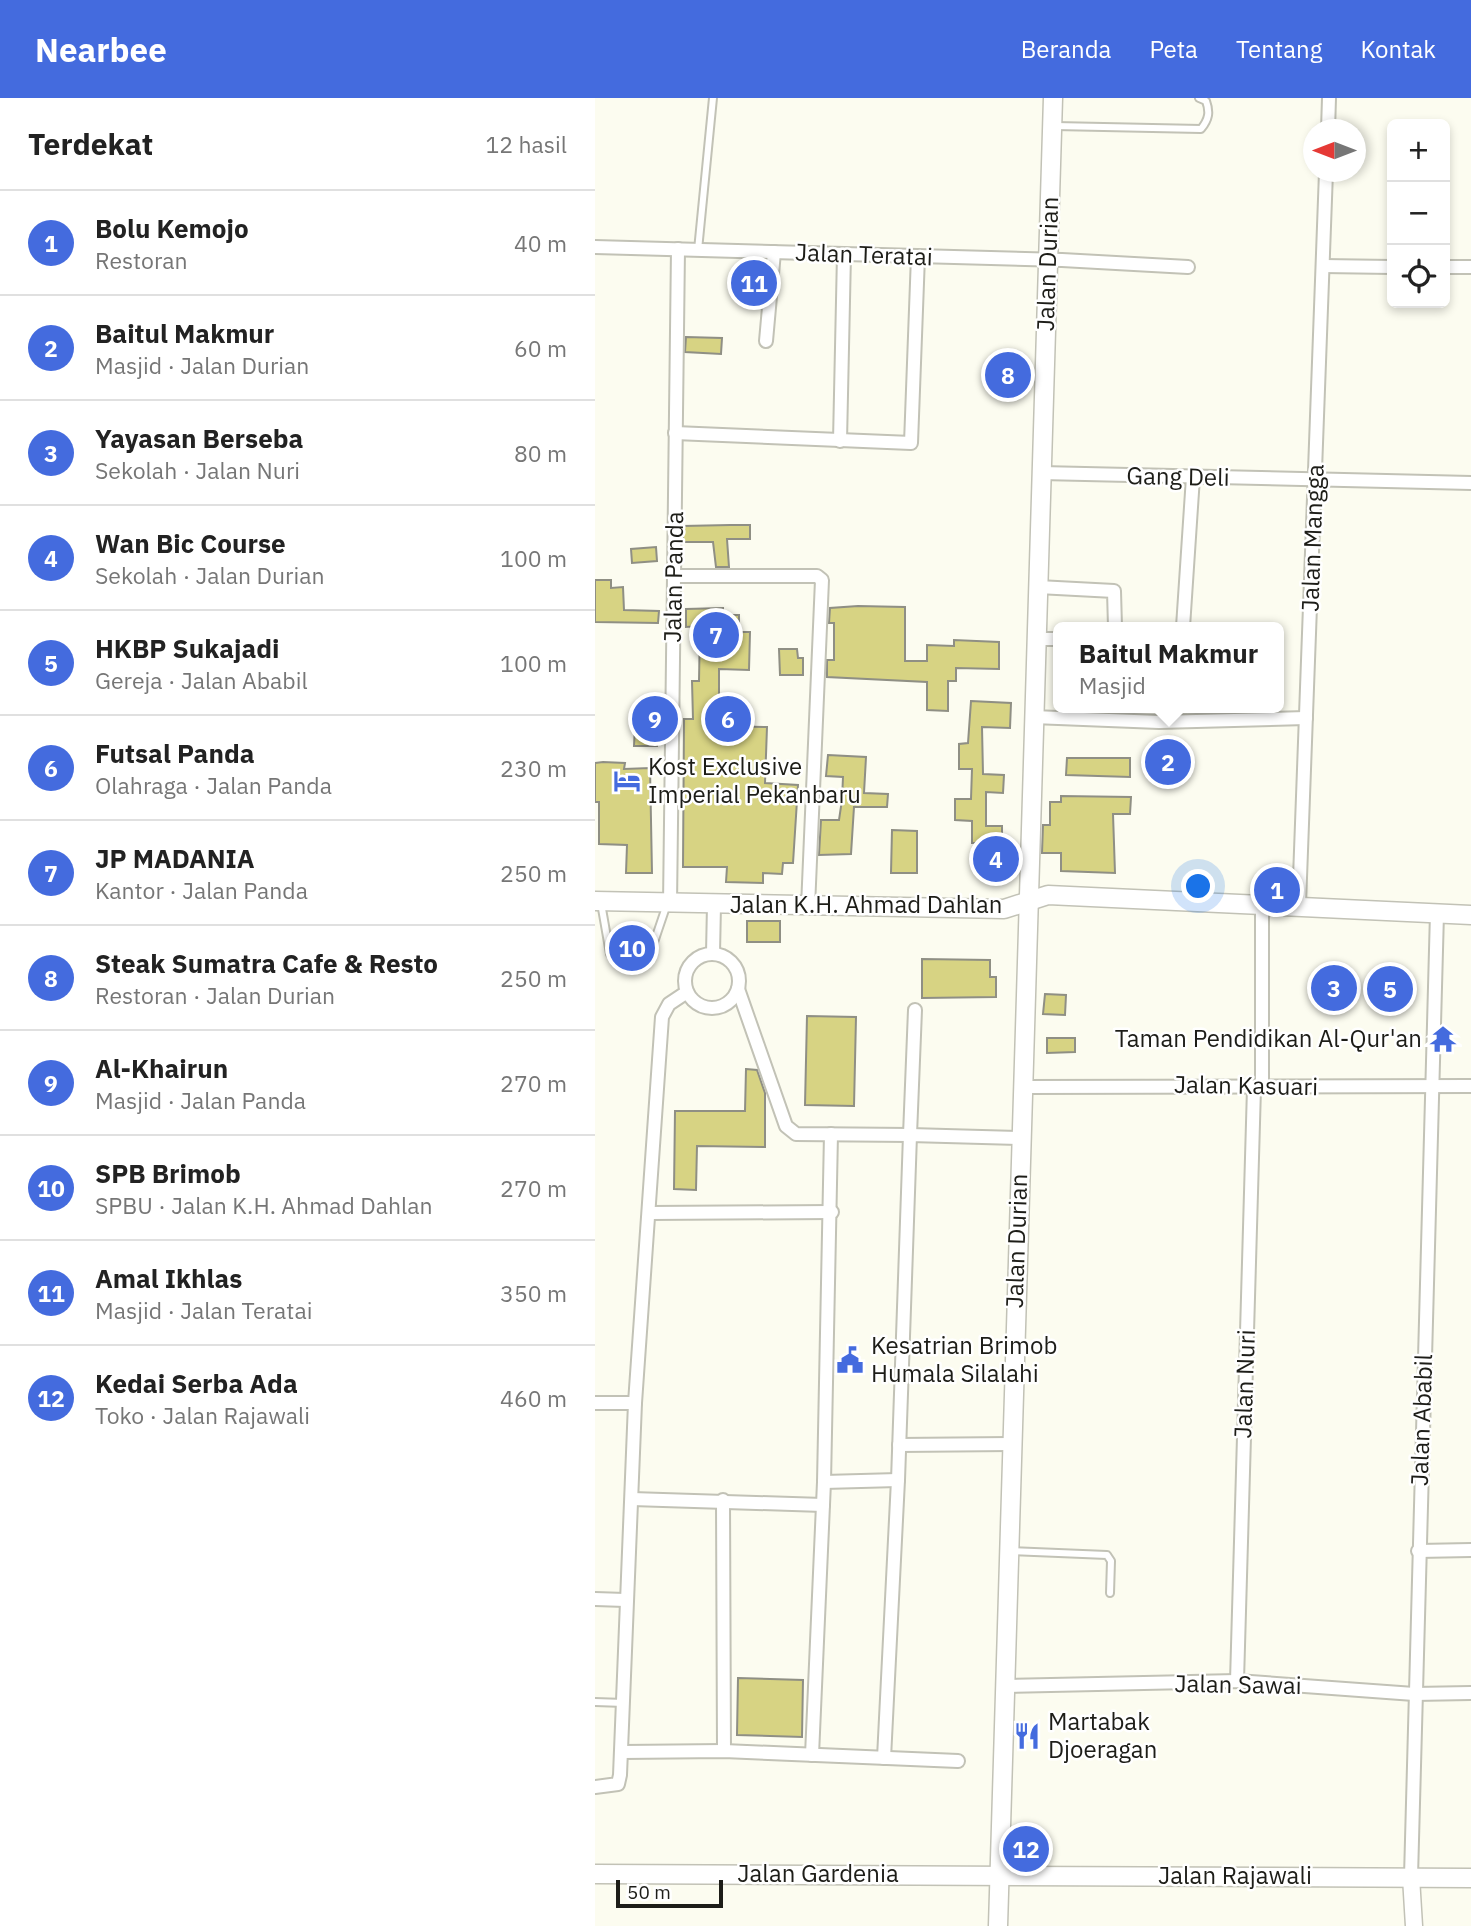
<!DOCTYPE html>
<html lang="id">
<meta charset="utf-8">
<style>
:root{--surface:#fff;--page:#f2f2f2;--text:#222;--muted:#767676;--line:#e0e0e0;--accent:#446bde}
body{margin:0;font-family:"IBM Plex Sans",sans-serif;background:var(--page);color:var(--text)}
.controls{position:absolute;right:21px;top:21px;display:grid;overflow:hidden;border-radius:10px;box-shadow:0 4px 10px #0003}
.controls button{width:63px;height:63px;display:grid;place-items:center;padding:0;border:0;border-bottom:2px solid var(--line);background:var(--surface);color:var(--text);font:35px sans-serif}
.compass{position:absolute;left:708px;top:21px;width:63px;height:63px;border-radius:50%;background:var(--surface);box-shadow:0 4px 10px #0003;rotate:270deg}
.scale{position:absolute;left:21px;bottom:18px;width:107px;box-sizing:border-box;padding-left:7px;border:4px solid #1d1d18;border-top:0;font-size:19px;line-height:24px;white-space:nowrap;color:#1d1d18;-webkit-text-stroke:5px #fff;paint-order:stroke}
.you{position:absolute;left:604px;top:789px;width:24px;height:24px;margin:-18px;border:5px solid #fff;border-radius:50%;background:#1a73e8;box-shadow:0 0 0 10px #1a73e833}
.badge{display:grid;place-items:center;width:46px;height:46px;border-radius:50%;background:var(--accent);color:#fff;font-size:23px;font-weight:700}
.pin{position:absolute;translate:-50% -50%;border:4px solid #fff;box-shadow:0 2px 7px #0006}
.popup{position:absolute;left:458px;top:524px;width:231px;height:91px;box-sizing:border-box;display:grid;place-content:center;border-radius:10px;background:var(--surface);filter:drop-shadow(0 2px 5px #0005);font-size:23px;white-space:nowrap;color:var(--muted)}
.popup b{font-size:26px;color:var(--text)}
.popup::after{content:'';position:absolute;left:50%;top:100%;margin-left:-14px;border:14px solid transparent;border-top-color:var(--surface)}
.list{margin:0;padding:0;list-style:none}
h2{display:flex;justify-content:space-between;align-items:center;height:91px;margin:0;padding:0 28px;font-size:30px}
h2 small{font-size:23px;font-weight:400;color:var(--muted)}
.list li{display:grid;grid-template-columns:46px 1fr auto;gap:21px;align-items:center;box-sizing:border-box;height:105px;padding:0 28px;border-top:2px solid var(--line)}
.list b{display:block;font-size:26px;white-space:nowrap}
.list p{margin:0;font-size:23px;white-space:nowrap;color:var(--muted)}
.list em{font-size:23px;font-style:normal;color:var(--muted)}
.icon{flex:none;width:38px;height:38px;fill:none;stroke:currentColor;stroke-width:2;stroke-linecap:round;stroke-linejoin:round}
.map{position:relative;flex:none;width:876px;height:1828px;overflow:hidden}
header{display:flex;align-items:center;gap:42px;box-sizing:border-box;height:98px;padding:0 35px;background:var(--accent);color:#fff}
header strong{font-size:33px}
nav{display:flex;gap:38px;margin-inline-start:auto;font-size:24px}
main{display:flex}
aside{flex:1;background:var(--surface)}
.map>svg:first-child{display:block}
</style>
<header>
<strong>Nearbee</strong>
<nav><a>Beranda</a><a>Peta</a><a>Tentang</a><a>Kontak</a></nav>
</header>
<main>
<aside>
<h2>Terdekat<small>12 hasil</small></h2>
<ul class="list">
<li><span class="badge">1</span><div><b>Bolu Kemojo</b><p>Restoran</p></div><em>40 m</em></li>
<li><span class="badge">2</span><div><b>Baitul Makmur</b><p>Masjid · Jalan Durian</p></div><em>60 m</em></li>
<li><span class="badge">3</span><div><b>Yayasan Berseba</b><p>Sekolah · Jalan Nuri</p></div><em>80 m</em></li>
<li><span class="badge">4</span><div><b>Wan Bic Course</b><p>Sekolah · Jalan Durian</p></div><em>100 m</em></li>
<li><span class="badge">5</span><div><b>HKBP Sukajadi</b><p>Gereja · Jalan Ababil</p></div><em>100 m</em></li>
<li><span class="badge">6</span><div><b>Futsal Panda</b><p>Olahraga · Jalan Panda</p></div><em>230 m</em></li>
<li><span class="badge">7</span><div><b>JP MADANIA</b><p>Kantor · Jalan Panda</p></div><em>250 m</em></li>
<li><span class="badge">8</span><div><b>Steak Sumatra Cafe &amp; Resto</b><p>Restoran · Jalan Durian</p></div><em>250 m</em></li>
<li><span class="badge">9</span><div><b>Al-Khairun</b><p>Masjid · Jalan Panda</p></div><em>270 m</em></li>
<li><span class="badge">10</span><div><b>SPB Brimob</b><p>SPBU · Jalan K.H. Ahmad Dahlan</p></div><em>270 m</em></li>
<li><span class="badge">11</span><div><b>Amal Ikhlas</b><p>Masjid · Jalan Teratai</p></div><em>350 m</em></li>
<li><span class="badge">12</span><div><b>Kedai Serba Ada</b><p>Toko · Jalan Rajawali</p></div><em>460 m</em></li>
</ul>
</aside>
<div class="map">
<svg width="876" height="1828" viewBox="0 0 876 1828">
<rect width="100%" height="100%" fill="#fcfcf0"/>
<g fill="#d7d383" stroke="#8f8f84" stroke-width="2">
<path d="M91,239L127,240L126,256L90,254Z"/>
<path d="M135,427H155V441H132L134,469H121L118,444H88V428Z"/>
<path d="M61,449L62,463L37,465L36,451Z"/>
<path d="M0,482H16V490L28,489L29,512L64,513L63,525L0,524Z"/>
<path d="M263,508L310,509V563H332V547L359,548V542L404,544V571L361,570V583H353V613L332,612V584L232,579V562H239V525H234L235,510Z"/>
<path d="M128,510V517H144V534H155L154,572L124,571V628L172,629L170,685L203,687L198,765H188L187,776L168,775V785L131,784L132,769H88L89,621H98L97,583H104L105,528L91,529V511Z"/>
<path d="M184,551H202L203,560H208V577H185Z"/>
<path d="M376,603L416,605L415,630L387,629L388,676L409,677L408,695L391,694V728H407V745H377V723L360,722V701H376L377,671H364V646L373,645Z"/>
<path d="M40,628H63L62,648H39Z"/>
<path d="M233,657L271,659L269,695L293,696L292,709H259L256,756L224,757L226,722H244L247,702L248,679L231,678Z"/>
<path d="M472,660H535V679L471,677Z"/>
<path d="M8,664L30,665L29,671L55,670L57,775H31L32,747L4,746V704H0V665Z"/>
<path d="M466,698L536,699L535,716H518L520,775L466,773V755H447L448,727H455V704H466Z"/>
<path d="M297,732L322,733V775H296Z"/>
<rect x="152" y="823" width="33" height="21"/>
<path d="M327,861L395,862V879H401V899L327,900Z"/>
<path d="M450,896L471,897L470,917L448,916Z"/>
<path d="M212,918L261,919L259,1008L210,1007Z"/>
<path d="M452,940H480V954L452,955Z"/>
<path d="M151,971L162,972L170,995V1049L102,1048L101,1092L79,1091L80,1013H150Z"/>
<path d="M143,1580L208,1582L207,1639L142,1637Z"/>
</g>
<g fill="none" stroke-linecap="round" stroke-linejoin="round">
<defs>
<g id="service">
<path d="M460,28L606,31C614,21 615,14 611,3L604,0"/>
<path d="M103,152L118,0"/>
<path d="M6,805L15,856L22,864L53,862L72,806"/>
<path d="M415,1453L512,1457L516,1463L515,1495"/>
<path d="M0,1604L29,1605"/>
</g>
<g id="minor">
<path d="M733,32L734,0"/>
<path d="M0,149L467,162L593,169"/>
<path d="M728,168L797,169"/>
<path d="M850,169H876"/>
<path d="M171,243L179,154"/>
<path d="M80,335L316,345L323,158"/>
<path d="M245,343L249,156"/>
<path d="M446,375L876,385"/>
<path d="M79,478H222L227,482L213,809"/>
<path d="M443,489L519,493L520,529"/>
<path d="M588,529L598,379"/>
<path d="M441,541H463"/>
<path d="M438,619L564,624L711,620"/>
<path d="M667,806V990"/>
<path d="M75,807L83,151"/>
<path d="M704,807L731,74"/>
<path d="M118,855L119,807"/>
<circle cx="117" cy="883" r="27"/>
<path d="M143,891L191,1028L201,1036L315,1037L320,912"/>
<path d="M427,989L876,988"/>
<path d="M55,1115L237,1114"/>
<path d="M0,1305H40"/>
<path d="M304,1347L416,1346"/>
<path d="M229,1384L303,1382"/>
<path d="M37,1401L228,1407"/>
<path d="M128,1402L129,1653"/>
<path d="M823,1453L876,1452"/>
<path d="M0,1501L30,1502"/>
<path d="M642,1583L659,990"/>
<path d="M410,1588L642,1583L819,1596L876,1595"/>
<path d="M27,1654L129,1653L363,1663"/>
<path d="M217,1657L229,1384L236,1036"/>
<path d="M289,1660L303,1382L315,1037L425,1040"/>
<path d="M0,1689L23,1686L25,1677L40,1305L67,919L74,906L92,894"/>
<path d="M816,1779L842,815"/>
</g>
<path id="tertiary" d="M816,1779L819,1828"/>
<g id="secondary">
<path d="M0,803L409,811L453,797L876,817"/>
<path d="M0,1776L876,1780"/>
<path d="M403,1828L458,0"/>
</g>
</defs>
<use href="#service" stroke="#c2c2b6" stroke-width="10"/>
<use href="#minor" stroke="#c2c2b6" stroke-width="16"/>
<use href="#tertiary" stroke="#c2c2b6" stroke-width="19"/>
<use href="#secondary" stroke="#c2c2b6" stroke-width="21"/>
<use href="#service" stroke="#fff" stroke-width="6"/>
<use href="#minor" stroke="#fff" stroke-width="12"/>
<use href="#tertiary" stroke="#fff" stroke-width="16"/>
<use href="#secondary" stroke="#fff" stroke-width="18"/>
</g>
<defs>
<symbol id="hotel-bare" viewBox="-9 -9 18 18"><path d="M-6-4.5h1.5V1H6V5H4.5V3h-9V5H-6ZM-4 0a1.8 1.8 0 1 1 3.6 0ZM.5 0V-2.5h3Q6-2.5 6 0Z" fill="#446bde" stroke="#fff" stroke-width="2.5" paint-order="stroke"/></symbol>
<symbol id="temple-bare" viewBox="-9 -9 18 18"><path d="M0-6L5-2H3V0L6.5 2.5H4V6H1.5V3h-3V6H-4V2.5H-6.5L-3 0V-2H-5Z" fill="#446bde" stroke="#fff" stroke-width="2.5" paint-order="stroke"/></symbol>
<symbol id="civic-bare" viewBox="-9 -9 18 18"><path d="M-.6-6.5H3V-4.5H.6V-3L4-1V1h2V6H-6V1h2V-1L-.6-3ZM-1.2 2.5V6h2.4V2.5Z" fill="#446bde" stroke="#fff" stroke-width="2.5" paint-order="stroke"/></symbol>
<symbol id="restaurant-bare" viewBox="-9 -9 18 18"><path d="M-5-6h1v4h1v-4h1v4h1v-4h1v5L-1.5 .5V6h-2V.5L-5-1ZM5-6V6H3V1.5H1.5Q1.5-4 5-6Z" fill="#446bde" stroke="#fff" stroke-width="2.5" paint-order="stroke"/></symbol>
</defs>
<g fill-rule="evenodd">
<use href="#hotel-bare" x="13" y="664" width="38" height="38"/>
<use href="#temple-bare" x="829" y="922" width="38" height="38"/>
<use href="#civic-bare" x="236" y="1243" width="38" height="38"/>
<use href="#restaurant-bare" x="413" y="1619" width="38" height="38"/>
</g>
<g text-anchor="middle" stroke-width="5" stroke-linejoin="round" paint-order="stroke">
<g font-size="24" fill="#1d1d18" stroke="#fff">
<text transform="translate(269 157) rotate(2)" y="8">Jalan Teratai</text>
<text transform="translate(453 166) rotate(-88)" y="8">Jalan Durian</text>
<text transform="translate(583 379) rotate(1)" y="8">Gang Deli</text>
<text transform="translate(718 440) rotate(-88)" y="8">Jalan Mangga</text>
<text transform="translate(79 479) rotate(-89)" y="8">Jalan Panda</text>
<text x="271" y="815">Jalan K.H. Ahmad Dahlan</text>
<text transform="translate(651 988) rotate(1)" y="8">Jalan Kasuari</text>
<text transform="translate(422 1143) rotate(-88)" y="8">Jalan Durian</text>
<text transform="translate(650 1286) rotate(-88)" y="8">Jalan Nuri</text>
<text transform="translate(827 1322) rotate(-88)" y="8">Jalan Ababil</text>
<text transform="translate(643 1587) rotate(1)" y="8">Jalan Sawai</text>
<text x="223" y="1784">Jalan Gardenia</text>
<text x="640" y="1786">Jalan Rajawali</text>
</g>
<g font-size="24" fill="#1d1d18" stroke="#fff" text-anchor="start">
<text x="53" y="677">Kost Exclusive<tspan x="53" dy="28">Imperial Pekanbaru</tspan></text>
<text x="827" y="949" text-anchor="end">Taman Pendidikan Al-Qur'an</text>
<text x="276" y="1256">Kesatrian Brimob<tspan x="276" dy="28">Humala Silalahi</tspan></text>
<text x="453" y="1632">Martabak<tspan x="453" dy="28">Djoeragan</tspan></text>
</g>
</g>
</svg>
<div class="controls">
<button>+</button>
<button>−</button>
<button><svg class="icon" aria-label="locate" viewBox="0 0 24 24"><circle cx="12" cy="12" r="6"/><path d="M12 2v4M12 18v4M2 12h4M18 12h4"/></svg></button>
</div>
<svg class="compass" viewBox="-18 -18 36 36"><path d="M0-13l5 13h-10z" fill="#e53935"/><path d="M0 13l5-13h-10z" fill="#767676"/></svg>
<div class="scale">50 m</div>
<div class="you"></div>
<div class="pin badge" style="left:682px;top:792px">1</div>
<div class="pin badge" style="left:573px;top:664px">2</div>
<div class="popup"><b>Baitul Makmur</b>Masjid</div>
<div class="pin badge" style="left:739px;top:890px">3</div>
<div class="pin badge" style="left:401px;top:761px">4</div>
<div class="pin badge" style="left:795px;top:891px">5</div>
<div class="pin badge" style="left:133px;top:621px">6</div>
<div class="pin badge" style="left:121px;top:537px">7</div>
<div class="pin badge" style="left:413px;top:277px">8</div>
<div class="pin badge" style="left:60px;top:621px">9</div>
<div class="pin badge" style="left:37px;top:850px">10</div>
<div class="pin badge" style="left:159px;top:185px">11</div>
<div class="pin badge" style="left:431px;top:1751px">12</div>
</div>
</main>
